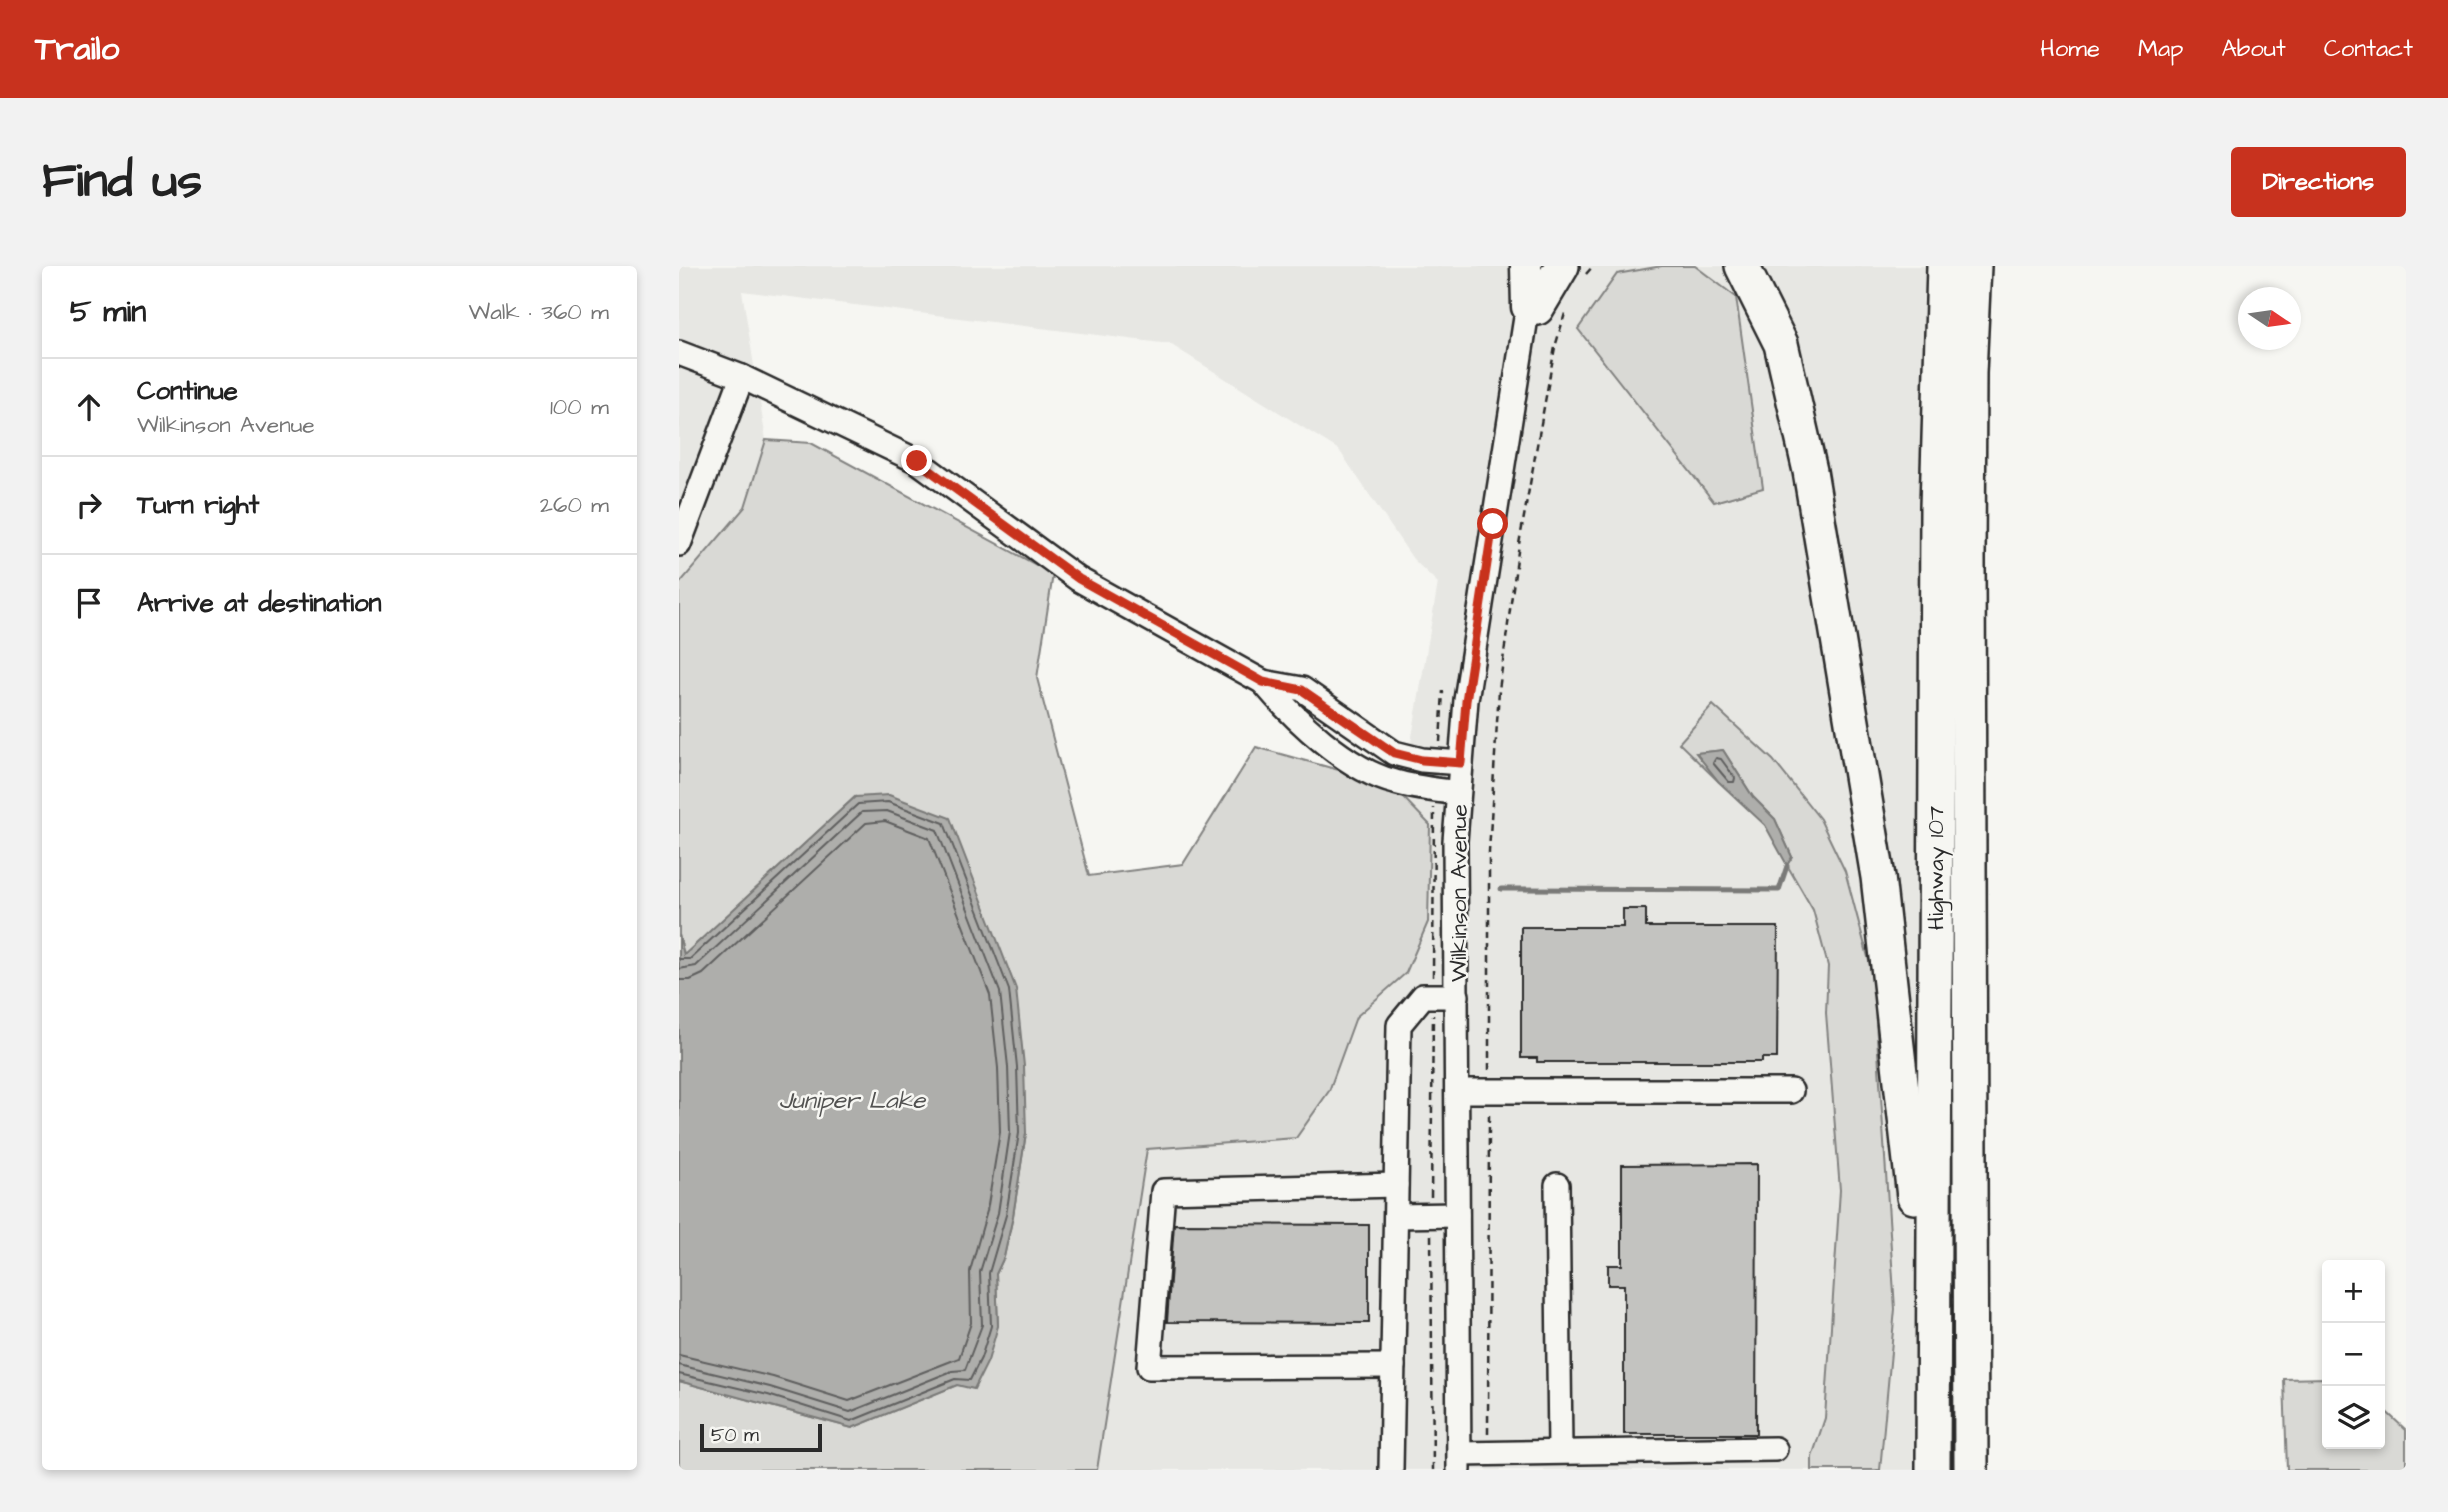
<!DOCTYPE html>
<meta charset="utf-8">
<style>
:root{--surface:#fff;--page:#f2f2f2;--text:#222;--muted:#767676;--line:#e0e0e0;--accent:#c8321e}
body{margin:0;font-family:"Architects Daughter",sans-serif;background:var(--page);color:var(--text)}
.controls{position:absolute;right:21px;bottom:21px;display:grid;overflow:hidden;border-radius:7px;box-shadow:0 4px 10px #0003}
.controls button{width:63px;height:63px;display:grid;place-items:center;padding:0;border:0;border-bottom:2px solid var(--line);background:var(--surface);color:var(--text);font:35px sans-serif}
.compass{position:absolute;left:1559px;top:21px;width:63px;height:63px;border-radius:50%;background:var(--surface);box-shadow:0 4px 10px #0003;rotate:103deg}
.scale{position:absolute;left:21px;bottom:18px;width:122px;box-sizing:border-box;padding-left:7px;border:4px solid #2b2b2b;border-top:0;font-size:19px;line-height:24px;white-space:nowrap;color:#2b2b2b;-webkit-text-stroke:5px #f6f6f2;paint-order:stroke}
.stop{position:absolute;width:21px;height:21px;margin:-16px;border:5px solid #c8321e;border-radius:50%;background:#fff}
.stop.end{background:#c8321e;border-color:#fff;box-shadow:0 2px 7px #0008}
.list{margin:0;padding:0;list-style:none}
h2{display:flex;justify-content:space-between;align-items:center;height:91px;margin:0;padding:0 28px;font-size:30px}
h2 small{font-size:23px;font-weight:400;color:var(--muted)}
.list li{display:grid;grid-template-columns:46px 1fr auto;gap:21px;align-items:center;box-sizing:border-box;height:98px;padding:0 28px;border-top:2px solid var(--line)}
.list b{display:block;font-size:26px;white-space:nowrap}
.list p{margin:0;font-size:23px;white-space:nowrap;color:var(--muted)}
.list em{font-size:23px;font-style:normal;color:var(--muted)}
.icon{flex:none;width:38px;height:38px;fill:none;stroke:currentColor;stroke-width:2;stroke-linecap:round;stroke-linejoin:round}
.map{position:relative;flex:none;width:1727px;height:1204px;overflow:hidden;border-radius:7px}
header{display:flex;align-items:center;gap:42px;box-sizing:border-box;height:98px;padding:0 35px;background:var(--accent);color:#fff}
header strong{font-size:33px}
nav{display:flex;gap:38px;margin-inline-start:auto;font-size:24px}
.intro{display:flex;align-items:center;justify-content:space-between;box-sizing:border-box;height:168px;padding:0 42px}
h1{margin:0;font-size:49px}
.button{padding:18px 32px;border-radius:7px;background:var(--accent);color:#fff;font-size:24px;font-weight:700}
main{display:flex;gap:42px;padding:0 42px}
aside{flex:1;background:var(--surface);border-radius:7px;box-shadow:0 4px 10px #0003}
.map>svg:first-child{display:block}
</style>
<header>
<strong>Trailo</strong>
<nav><a>Home</a><a>Map</a><a>About</a><a>Contact</a></nav>
</header>
<div class="intro"><h1>Find us</h1><a class="button">Directions</a></div>
<main>
<aside>
<h2>5 min<small>Walk · 360 m</small></h2>
<ul class="list">
<li><svg class="icon" aria-label="ahead" viewBox="0 0 24 24"><path d="M12 20V5M6 11l6-6 6 6"/></svg><div><b>Continue</b><p>Wilkinson Avenue</p></div><em>100 m</em></li>
<li><svg class="icon" aria-label="right" viewBox="0 0 24 24"><path d="M7 20v-9h11M14 6l5 5-5 5"/></svg><div><b>Turn right</b></div><em>260 m</em></li>
<li><svg class="icon" aria-label="arrive" viewBox="0 0 24 24"><path d="M6 21V4h12l-3 4 3 4H6"/></svg><div><b>Arrive at destination</b></div></li>
</ul>
</aside>
<div class="map">
<svg width="1727" height="1204" viewBox="0 0 1727 1204">
<rect width="100%" height="100%" fill="#f6f6f2"/>
<filter id="ink" filterUnits="userSpaceOnUse"><feTurbulence type="fractalNoise" baseFrequency=".0143" numOctaves="2"/><feDisplacementMap in="SourceGraphic" scale="14" xChannelSelector="R" yChannelSelector="G"/><feConvolveMatrix kernelMatrix="1 2 1 2 8 2 1 2 1" color-interpolation-filters="sRGB"/></filter>
<g filter="url(#ink)">
<path fill="#e7e7e3" d="M0,0H983L938,8L1036,236L1084,221L1057,31L1016,0H1305L1272,469L1270,1204H1201L1216,1043L1194,710L1166,605L1141,553L1093,494L1035,439L1001,477L1086,559L1134,643L1149,700L1147,747L1161,924L1146,1152L1133,1191V1204H417L468,882L617,872L650,825L677,751L727,707L751,560L723,530L759,317L734,293L660,184L491,78L63,25L87,174L66,241L0,318Z"/>
<g fill="#d9d9d5" stroke="#828280" stroke-width="2">
<path d="M983,0H1016L1057,31L1084,222L1035,236L899,63L938,8Z"/>
<path d="M87,174L132,177L374,308L358,412L410,610L504,598L577,481L674,508L723,530L751,559L749,656L727,707L677,751L650,825L617,872L468,883L418,1204H0V1115L173,1162L278,1119L319,1060L317,1008L325,991L334,950L347,867L176,531L5,690L0,669V318L66,241Z"/>
<path d="M1034,439L1094,494L1141,553L1166,605L1194,710L1216,1043L1201,1204H1133V1191L1146,1152L1161,924L1147,747L1149,700L1134,644L1108,599L1113,591L1096,553L1074,531L1044,484L1018,487L1040,516L1000,477Z"/>
<path d="M1648,1112V1178H1701V1140L1727,1164V1204H1608L1605,1113Z"/>
</g>
<g fill="#aeaeab" stroke="#7a7a78" stroke-width="2">
<path d="M1044,484L1074,531L1096,553L1113,591L1108,599L1086,559L1040,516L1017,487Z"/>
<path d="M210,529L271,552L337,723L345,800L347,867L334,950L325,991L317,1008L319,1060L309,1095L295,1123L278,1119L173,1162L0,1115V669L5,689L176,531Z"/>
</g>
<g fill="none" stroke-linecap="round" stroke-linejoin="round">
<g stroke="#5f5f5e" stroke-width="2">
<path d="M1037,492L1042,493L1056,512L1055,516H1050L1034,497Z"/>
<path d="M0,693H11L179,538L209,536L265,557L330,724L338,801L340,867L327,949L310,1007L312,1060L302,1092L291,1114L276,1113L172,1155L89,1129L0,1108"/>
<path d="M0,703L17,700L183,546L208,545L258,564L321,726L329,801L331,866L319,947L301,1006L303,1059L286,1104L273,1105L171,1146L91,1121L0,1099"/>
<path d="M0,714H11L24,708L187,557L206,555L250,572L311,729L319,802L321,866L308,945L291,1005L292,1057L280,1092L170,1135L94,1111L0,1089"/>
</g>
<path stroke="#7a7a78" stroke-width="5" d="M822,623L1100,624L1108,600"/>
</g>
<g fill="#c3c3c0" stroke="#2b2b2b" stroke-width="2">
<path d="M944,643H967V661H1099L1098,792H1083V796H858V792H842V661H944Z"/>
<path d="M1078,898L1077,1168H945V1019H929V999H943V899Z"/>
<path d="M495,958L690,959V1057L488,1056Z"/>
</g>
<g fill="none" stroke-linecap="round" stroke-linejoin="round">
<defs>
<g id="minor">
<path d="M0,87L63,111L0,278"/>
<path d="M63,111L238,195L399,313L584,416L623,423L715,487L743,494L782,497"/>
<path d="M584,416C615,453 668,504 716,516C736,522 758,524 779,527"/>
<path d="M778,825H1112"/>
<path d="M878,919L881,1184"/>
<path d="M717,950L778,949"/>
<path d="M714,1100L470,1101L484,925L717,919"/>
<path d="M781,1188L1096,1183"/>
<path d="M712,1204L720,759L744,730H778"/>
<path d="M780,1204L776,575L787,434L851,26"/>
</g>
<path id="major" d="M847,0L848,41"/>
<g id="highway">
<path d="M1063,0L1102,78L1131,205L1199,611L1235,931"/>
<path d="M858,42L883,0"/>
<path d="M1254,1204L1258,241L1265,0"/>
<path d="M1292,1204L1289,293L1290,107L1295,0"/>
</g>
</defs>
<use href="#minor" stroke="#2b2b2b" stroke-width="28"/>
<use href="#major" stroke="#2b2b2b" stroke-width="35"/>
<use href="#highway" stroke="#2b2b2b" stroke-width="38"/>
<g stroke="#2b2b2b" stroke-width="2.5" stroke-dasharray="7 5" stroke-linecap="butt">
<path d="M907,8L914,0"/>
<path d="M761,476L764,425"/>
<path d="M754,711L755,542"/>
<path d="M810,804V586L820,424L840,278L876,81L887,44"/>
<path d="M752,931L754,749"/>
<path d="M752,969L754,1204"/>
<path d="M809,1168L810,846"/>
</g>
<use href="#minor" stroke="#f6f6f2" stroke-width="23"/>
<use href="#major" stroke="#f6f6f2" stroke-width="30"/>
<use href="#highway" stroke="#f6f6f2" stroke-width="33"/>
</g>
</g>
<g fill="none" stroke-linecap="round" stroke-linejoin="round" filter="url(#ink)">
<path stroke="#c8321e" stroke-width="9" d="M238,195L400,313L584,416L623,424L715,487L743,494L782,497L787,435L814,258"/>
</g>
<g text-anchor="middle" stroke-width="5" stroke-linejoin="round" paint-order="stroke">
<g font-size="23" fill="#2b2b2b" stroke="#f6f6f2">
<text transform="translate(1256 602) rotate(-90)" y="8">Highway 107</text>
<text transform="translate(779 627) rotate(-90)" y="8">Wilkinson Avenue</text>
</g>
<g font-size="24" font-style="italic" fill="#525251" stroke="#f6f6f2">
<text x="173" y="842">Juniper Lake</text>
</g>
</g>
</svg>
<div class="controls">
<button>+</button>
<button>−</button>
<button><svg class="icon" aria-label="layers" viewBox="0 0 24 24"><path d="M12 4l9 5-9 5-9-5zM3 14l9 5 9-5"/></svg></button>
</div>
<svg class="compass" viewBox="-18 -18 36 36"><path d="M0-13l5 13h-10z" fill="#e53935"/><path d="M0 13l5-13h-10z" fill="#767676"/></svg>
<div class="scale">50 m</div>
<div class="stop" style="left:814px;top:258px"></div>
<div class="stop end" style="left:238px;top:195px"></div>
</div>
</main>
